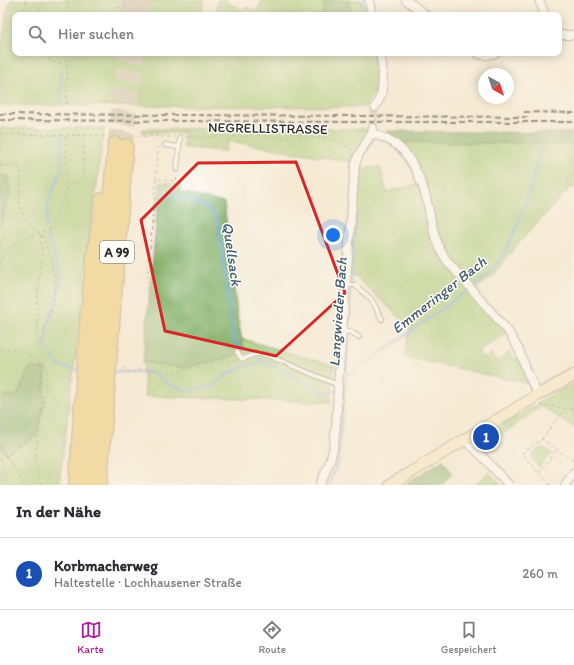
<!DOCTYPE html>
<html lang="de">
<meta charset="utf-8">
<style>
:root{--surface:#fff;--page:#f7f7f7;--text:#2b2b33;--muted:#7c7c81;--line:#e1e1e2;--accent:#b5179e}
body{margin:0;font-family:Itim,sans-serif;background:var(--page);color:var(--text)}
.compass{position:absolute;left:478px;top:68px;width:36px;height:36px;border-radius:50%;background:var(--surface);box-shadow:0 2px 10px #0003;rotate:141deg}
.you{position:absolute;left:333px;top:235px;width:14px;height:14px;margin:-10px;border:3px solid #fff;border-radius:50%;background:#1a73e8;box-shadow:0 0 0 6px #1a73e833}
.badge{display:grid;place-items:center;width:26px;height:26px;border-radius:50%;background:var(--accent);color:#fff;font-size:13px;font-weight:700}
.pin{position:absolute;translate:-50% -50%;border:2px solid #fff;box-shadow:0 1px 4px #0006}
.list{margin:0;padding:0;list-style:none}
h2{display:flex;justify-content:space-between;align-items:center;height:52px;margin:0;padding:0 16px;font-size:17px}
h2 small{font-size:13px;font-weight:400;color:var(--muted)}
.list li{display:grid;grid-template-columns:26px 1fr auto;gap:12px;align-items:center;box-sizing:border-box;height:72px;padding:0 16px;border-top:1px solid var(--line)}
.list b{display:block;font-size:15px;white-space:nowrap}
.list p{margin:0;font-size:13px;white-space:nowrap;color:var(--muted)}
.list em{font-size:13px;font-style:normal;color:var(--muted)}
.icon{flex:none;width:22px;height:22px;fill:none;stroke:currentColor;stroke-width:2;stroke-linecap:round;stroke-linejoin:round}
.map{position:relative;flex:none;width:574px;height:485px;overflow:hidden}
.search{position:absolute;background:var(--surface);box-shadow:0 2px 10px #0003;left:12px;right:12px;top:12px;height:44px;display:flex;align-items:center;gap:10px;box-sizing:border-box;padding:0 14px;border-radius:8px;color:var(--muted);font-size:15px}
.sheet{height:124px;background:var(--surface)}
nav{display:flex;justify-content:space-around;align-items:center;box-sizing:border-box;height:56px;border-top:1px solid var(--line);background:var(--surface);font-size:11px;color:var(--muted)}
nav a{display:grid;justify-items:center;gap:2px}
nav .on{color:var(--accent)}
.map>svg:first-child{display:block}
</style>
<div class="map">
<svg width="574" height="485" viewBox="0 0 574 485">
<rect width="100%" height="100%" fill="#fdfcf7"/>
<filter id="ink" filterUnits="userSpaceOnUse"><feTurbulence type="fractalNoise" baseFrequency=".025" numOctaves="2"/><feDisplacementMap in="SourceGraphic" scale="8" xChannelSelector="R" yChannelSelector="G"/><feConvolveMatrix kernelMatrix="1 2 1 2 8 2 1 2 1" color-interpolation-filters="sRGB"/></filter>
<filter id="wash" filterUnits="userSpaceOnUse"><feTurbulence type="fractalNoise" baseFrequency=".012" numOctaves="4" result="noise"/><feDisplacementMap in="SourceGraphic" scale="16" xChannelSelector="R" yChannelSelector="G"/><feGaussianBlur stdDeviation="0.9" result="paint"/><feColorMatrix in="noise" values="0 0 0 0 0 0 0 0 0 0 0 0 0 0 0 0 0 1.4 0 .05"/><feComposite in="paint" operator="in"/></filter>
<g filter="url(#wash)">
<rect width="100%" height="100%" fill="#f5ead4"/>
<g fill="#a3cb77" stroke="#677b51">
<path d="M11,0H204L202,15H15V53H373L376,71L374,92L364,107L0,105V58L7,12Z"/>
<path d="M218,0H226L227,3L243,10L248,7L256,12L263,0H361L364,15H215Z"/>
<path d="M0,128H104L59,485H0Z"/>
<path d="M143,129H369V132C362,142 355,150 353,162L229,141L225,151L184,148V133H143Z"/>
<path d="M398,142L574,144V189L570,187L515,247L492,276L473,291L445,256L430,203Z"/>
<path d="M380,167L387,192L419,184L434,240L507,332L478,352L484,359L491,354L497,362L510,352L515,359L519,356L530,384L405,357L410,327L352,273L360,169Z"/>
<path d="M242,339L335,366L331,402L145,396L143,362L183,368L227,358L244,352Z"/>
<path d="M574,383V428L541,406L492,442L481,454L471,443L557,392Z"/>
<path d="M541,447L552,453L539,467L531,456Z"/>
<path d="M489,472L501,485H475Z"/>
</g>
<g fill="#82af68" stroke="#566d4a">
<path d="M326,0H348L352,15H322L324,3Z"/>
<path d="M386,131L574,133V144L398,142Z"/>
<path d="M0,174L9,177L10,193L4,210L0,225Z"/>
<path d="M160,182L180,184V192L224,203L237,313L244,352L227,358L183,368L143,362Z"/>
<path d="M29,368L46,369L44,403L37,434L6,454L0,445V405L4,395L17,396Z"/>
<path d="M443,460L452,473L442,485H407L406,483Z"/>
</g>
<g fill="none" stroke-linecap="round" stroke-linejoin="round">
<g stroke="#65a6d8" stroke-width="2">
<path d="M363,0L367,15"/>
<path d="M375,53L378,76L377,92"/>
<path d="M60,69L61,76L62,106"/>
<path d="M358,174L362,159L372,141"/>
<path d="M159,192C172,196 196,201 208,208C213,212 215,216 218,221L233,337L237,344L248,351"/>
<path d="M46,227L48,202L61,172L62,137"/>
<path d="M47,237C52,249 63,273 61,285C60,286 58,290 58,291L46,334V346L51,353L55,362L62,367L79,370"/>
<path d="M473,286L487,276L503,256L517,226L527,200L542,143"/>
<path d="M257,358L262,360"/>
<path d="M114,372H149L153,373L172,386L179,387L186,391L196,388H204L214,385L221,380L229,373L237,370L247,365H255L262,360L326,394L331,391H337"/>
<path d="M346,375L354,372L470,289"/>
<path d="M344,393L346,375L355,214"/>
<path d="M329,485L338,461L344,393L341,392"/>
</g>
</g>
</g>
<g filter="url(#ink)">
<g fill="none" stroke-linecap="round" stroke-linejoin="round">
<path stroke="#cdc4b2" stroke-width="8" stroke-dasharray="8 4" stroke-linecap="butt" d="M373,128L375,107"/>
<g stroke="#cdc4b2" stroke-width="14" stroke-dasharray="14 7" stroke-linecap="butt">
<path d="M128,15L130,0"/>
<path d="M141,15L143,0"/>
<path d="M115,144L124,53"/>
<path d="M126,146L137,53"/>
</g>
<defs>
<g id="lane">
<path d="M165,145L179,147"/>
<path d="M177,170L180,137"/>
<path d="M345,285H355L371,299L382,319"/>
<path d="M342,332H351L359,337"/>
<path d="M237,352L241,358L244,359C254,354 256,353 267,355L338,385"/>
</g>
<g id="street">
<path d="M369,0L372,15"/>
<path d="M406,0L426,15"/>
<path d="M539,0L545,15"/>
<path d="M559,35H574"/>
<path d="M477,53C483,57 489,55 496,53"/>
<path d="M375,107C377,103 380,99 381,95C384,83 383,65 380,53"/>
<path d="M372,133C381,137 392,140 399,147C413,159 423,184 427,201C432,223 434,244 448,262L508,331L519,350L528,374L538,395"/>
<path d="M464,440C481,452 494,470 509,485"/>
<path d="M320,485C325,474 330,462 333,450C337,429 337,407 338,385L355,166L358,156L372,133L373,128"/>
<path d="M565,485L574,472"/>
</g>
<path id="secondary" d="M390,485L538,395L574,375"/>
<g id="highway">
<path d="M76,485L88,307L93,263L102,200"/>
<path d="M88,485L102,290L115,144"/>
<path d="M100,485L126,146"/>
</g>
</defs>
<use href="#lane" stroke="#908a80" stroke-width="6"/>
<use href="#street" stroke="#908a80" stroke-width="10"/>
<use href="#secondary" stroke="#908a80" stroke-width="13"/>
<use href="#highway" stroke="#908a80" stroke-width="16"/>
<g stroke="#908a80" stroke-width="1" stroke-dasharray="3 3" stroke-linecap="butt">
<path d="M26,0L25,9L26,15"/>
<path d="M26,11L28,15"/>
<path d="M37,15L44,0"/>
<path d="M67,15L68,0"/>
<path d="M108,15L112,12L131,0"/>
<path d="M39,53L44,58L51,62"/>
<path d="M45,53L52,62L67,64L75,53"/>
<path d="M66,53L67,64V107"/>
<path d="M376,121L377,115"/>
<path d="M0,134L109,136"/>
<path d="M131,136L175,137"/>
<path d="M66,137L67,180L71,183H76L82,177L83,173L84,136"/>
<path d="M185,137L267,136L327,138L340,141L352,150"/>
<path d="M0,166L11,165L18,166L21,171V179L19,203L25,219L33,228L40,233L45,242L53,262L52,271L54,276L56,283V289L53,296L52,306L45,326L43,339L39,348"/>
<path d="M61,172H66"/>
<path d="M156,179L158,148L160,147"/>
<path d="M48,230L50,227L65,192"/>
<path d="M0,263C6,247 22,238 38,234C47,231 57,230 62,220C67,210 66,192 67,180"/>
<path d="M353,273H361"/>
<path d="M147,284L156,179L176,181L177,175"/>
<path d="M0,349L22,350L47,367"/>
<path d="M123,367L125,371L130,372L145,369L170,373L235,360"/>
<path d="M540,405L565,408L574,410"/>
<path d="M38,435L35,460L41,485"/>
<path d="M542,439L565,408"/>
<path d="M0,446L25,485"/>
<path d="M0,461L6,455L38,435L44,404L47,367L39,348L37,337L38,315L37,302L42,250L40,233"/>
<path d="M539,473L556,450"/>
<path d="M550,485L539,473L522,453L542,439L574,461"/>
</g>
<use href="#lane" stroke="#fff" stroke-width="4"/>
<use href="#street" stroke="#fff" stroke-width="8"/>
<use href="#secondary" stroke="#f7e9c3" stroke-width="11"/>
<use href="#highway" stroke="#eac769" stroke-width="14"/>
<g stroke="#2b2b2b" stroke-width="2" stroke-dasharray="6 3" stroke-linecap="butt">
<path d="M524,112L574,113"/>
<path d="M0,114L530,117"/>
<path d="M0,120L358,122H574"/>
</g>
</g>
</g>
<path d="M0 0H574V485H0ZM296,162L345,293L276,356L165,331L141,220L198,163Z" fill="#f5ead4" fill-opacity=".55" fill-rule="evenodd"/>
<path fill="none" stroke="#d62828" stroke-width="3" stroke-linejoin="round" d="M296,162L345,293L276,356L165,331L141,220L198,163Z"/>
<g text-anchor="middle" stroke-width="3" stroke-linejoin="round" paint-order="stroke">
<rect fill="#fdfcf7" stroke="#6a6a68" stroke-width="1" x="100" y="241" width="34" height="22" rx="3"/>
<g font-size="13" font-weight="bold" fill="#2b2b2b">
<text x="117" y="257">A 99</text>
</g>
<g font-size="14" fill="#2b2b2b" stroke="#fdfcf7">
<text transform="translate(268 128) rotate(1)" y="5">NEGRELLISTRASSE</text>
</g>
<g font-size="15" font-style="italic" fill="#425c70" stroke="#fdfcf7">
<text transform="translate(232 254) rotate(82)" y="5">Quellsack</text>
<text transform="translate(439 295) rotate(-38)" y="5">Emmeringer Bach</text>
<text transform="translate(338 312) rotate(-86)" y="5">Langwieder Bach</text>
</g>
</g>
</svg>
<svg class="compass" viewBox="-18 -18 36 36"><path d="M0-13l5 13h-10z" fill="#e53935"/><path d="M0 13l5-13h-10z" fill="#7c7c81"/></svg>
<div class="you"></div>
<div class="pin badge" style="left:486px;top:437px;background:#1a4fb4">1</div>
<div class="search"><svg class="icon" aria-label="search" viewBox="0 0 24 24"><circle cx="10" cy="10" r="6"/><path d="M15 15l6 6"/></svg>Hier suchen</div>
</div>
<section class="sheet">
<h2>In der Nähe<small></small></h2>
<ul class="list">
<li><span class="badge" style="background:#1a4fb4">1</span><div><b>Korbmacherweg</b><p>Haltestelle · Lochhausener Straße</p></div><em>260 m</em></li>
</ul>
</section>
<nav>
<a class="on"><svg class="icon" aria-label="map" viewBox="0 0 24 24"><path d="M3 6l6-2 6 2 6-2v14l-6 2-6-2-6 2zM9 4v14M15 6v14"/></svg>Karte</a>
<a><svg class="icon" aria-label="directions" viewBox="0 0 24 24"><path d="M12 3l9 9-9 9-9-9zM9 14v-3h6M13 9l2 2-2 2"/></svg>Route</a>
<a><svg class="icon" aria-label="saved" viewBox="0 0 24 24"><path d="M7 4h10v16l-5-4-5 4z"/></svg>Gespeichert</a>
</nav>
